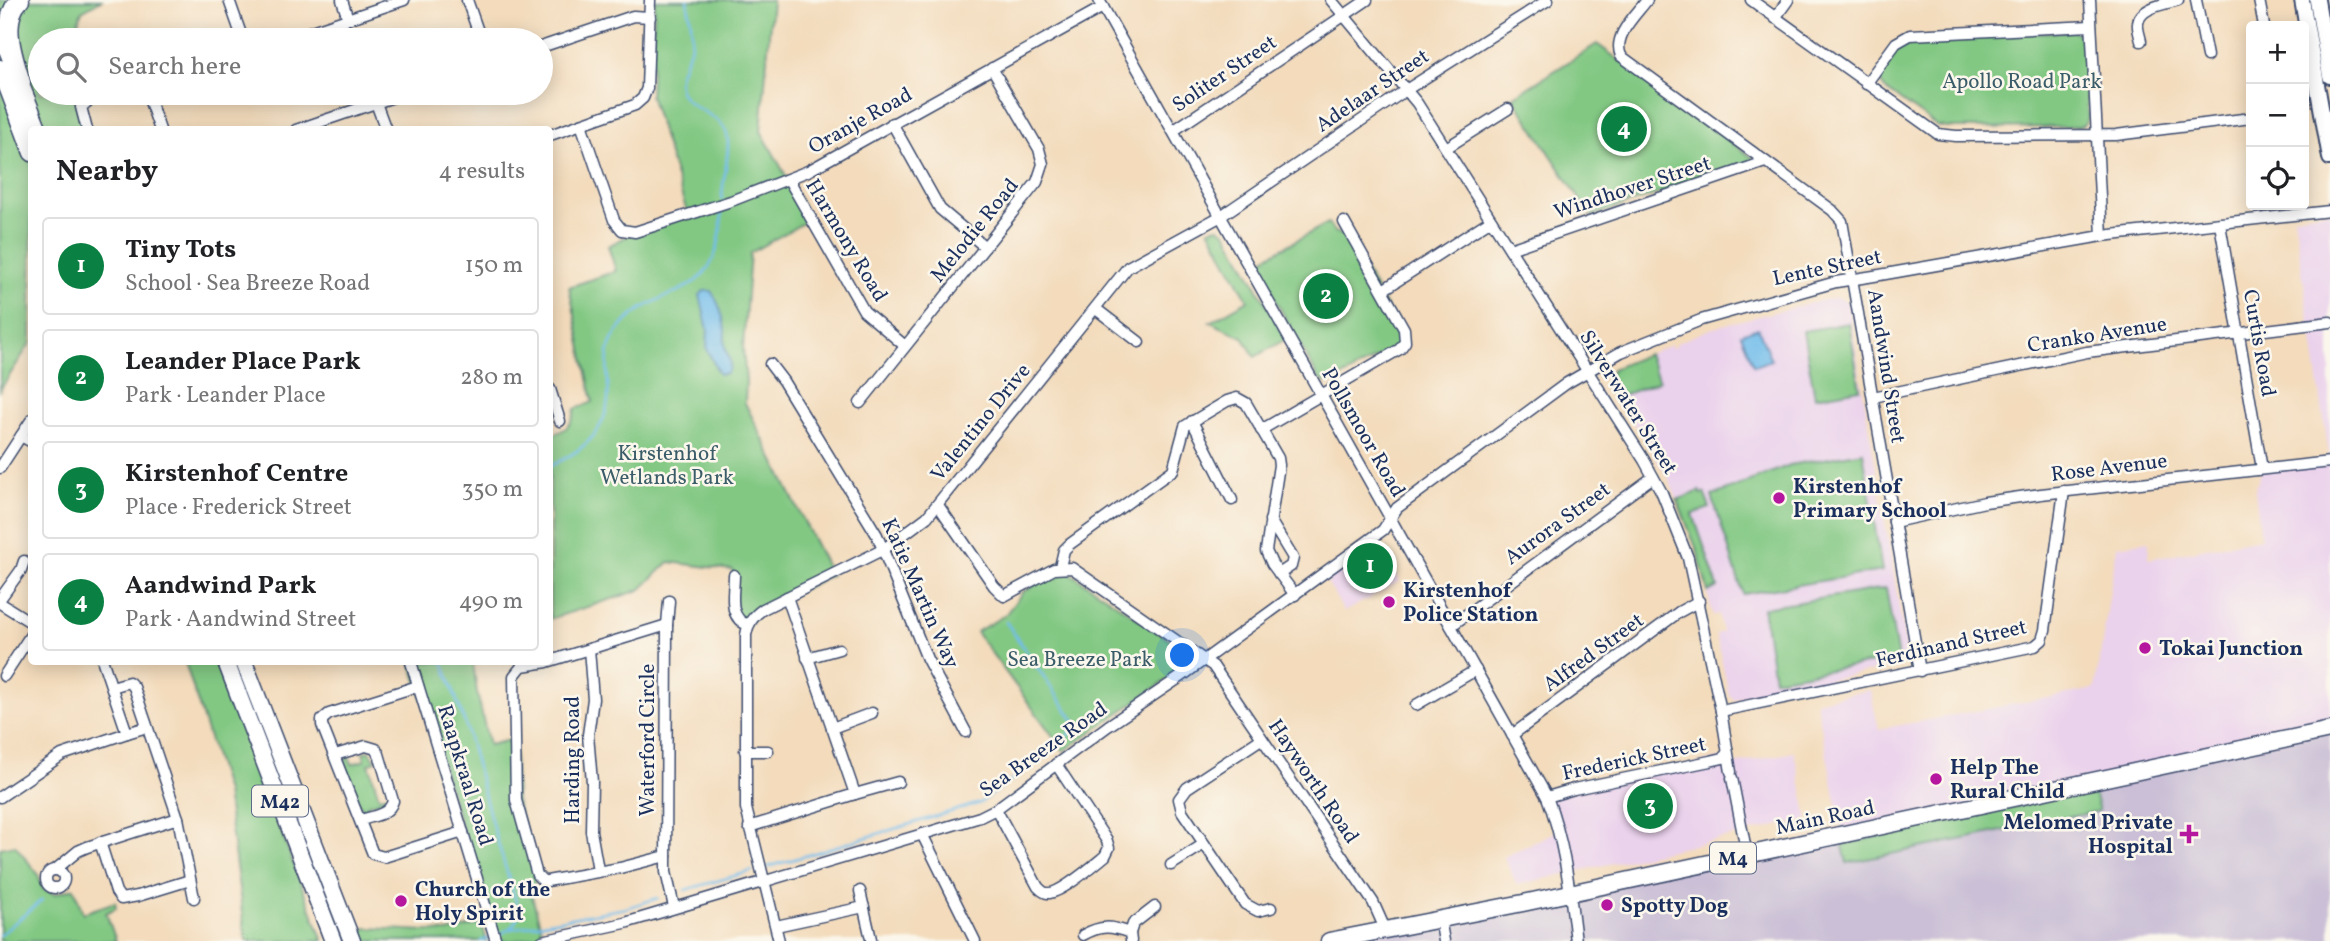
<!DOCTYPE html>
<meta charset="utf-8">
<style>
:root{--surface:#fff;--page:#f2f2f2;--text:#202124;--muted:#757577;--line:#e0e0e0;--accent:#0b8043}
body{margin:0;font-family:Vollkorn,serif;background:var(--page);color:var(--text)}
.controls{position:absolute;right:21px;top:21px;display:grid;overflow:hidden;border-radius:7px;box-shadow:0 4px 18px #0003}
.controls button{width:63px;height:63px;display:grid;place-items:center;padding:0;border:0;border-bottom:2px solid var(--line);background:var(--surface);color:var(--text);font:35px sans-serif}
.you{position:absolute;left:1183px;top:656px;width:24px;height:24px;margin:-18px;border:5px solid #fff;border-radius:50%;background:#1a73e8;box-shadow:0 0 0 10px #1a73e833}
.badge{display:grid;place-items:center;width:46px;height:46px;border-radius:50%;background:var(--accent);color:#fff;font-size:23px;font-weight:700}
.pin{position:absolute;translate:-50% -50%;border:4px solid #fff;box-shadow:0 2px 7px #0006}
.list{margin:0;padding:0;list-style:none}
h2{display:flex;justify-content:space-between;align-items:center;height:91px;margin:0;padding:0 28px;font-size:30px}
h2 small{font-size:23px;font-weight:400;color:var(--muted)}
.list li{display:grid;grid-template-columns:46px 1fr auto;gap:21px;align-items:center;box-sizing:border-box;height:98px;margin:0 14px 14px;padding:0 14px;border:2px solid var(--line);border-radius:7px}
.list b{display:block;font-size:26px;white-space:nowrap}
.list p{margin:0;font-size:23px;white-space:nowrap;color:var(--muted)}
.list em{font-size:23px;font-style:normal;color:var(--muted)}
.icon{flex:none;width:38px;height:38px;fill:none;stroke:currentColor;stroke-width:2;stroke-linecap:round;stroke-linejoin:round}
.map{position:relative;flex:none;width:2330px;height:941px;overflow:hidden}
.search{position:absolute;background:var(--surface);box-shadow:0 4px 18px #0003;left:28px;top:28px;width:525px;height:77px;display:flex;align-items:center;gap:18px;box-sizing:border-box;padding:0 24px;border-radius:38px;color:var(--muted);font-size:26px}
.panel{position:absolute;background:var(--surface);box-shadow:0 4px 18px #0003;left:28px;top:126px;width:525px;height:539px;border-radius:7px}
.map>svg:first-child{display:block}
</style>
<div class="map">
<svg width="2330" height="941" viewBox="0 0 2330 941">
<rect width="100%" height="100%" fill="#fbf7ec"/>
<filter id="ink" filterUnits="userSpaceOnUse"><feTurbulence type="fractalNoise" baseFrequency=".0143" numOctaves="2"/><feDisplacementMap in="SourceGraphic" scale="14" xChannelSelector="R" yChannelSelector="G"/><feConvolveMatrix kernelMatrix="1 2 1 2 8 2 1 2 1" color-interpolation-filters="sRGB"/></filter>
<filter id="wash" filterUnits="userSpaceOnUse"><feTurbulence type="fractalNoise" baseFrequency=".00686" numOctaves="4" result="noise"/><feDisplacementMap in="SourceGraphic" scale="28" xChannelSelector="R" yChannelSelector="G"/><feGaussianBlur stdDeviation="1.57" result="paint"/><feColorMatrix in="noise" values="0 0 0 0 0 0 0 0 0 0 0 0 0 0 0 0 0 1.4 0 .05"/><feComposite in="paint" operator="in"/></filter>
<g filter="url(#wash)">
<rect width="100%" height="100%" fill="#f3dbbc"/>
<g fill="#ead1ec">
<path d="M2330,211V730L1843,835L1816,701L1870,690L1879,729L2095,689L2117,546L2149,541L2148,559L2261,538L2255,491L2262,469L2330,462L2294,216Z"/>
<path d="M1837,297L1848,303L1907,654L1901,665L1734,699L1729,695L1716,634L1722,632L1719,614L1713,615L1697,550L1669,479L1608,382L1612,369L1671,345L1672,348L1676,347V343L1718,326Z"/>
<path d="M1372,548L1384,551L1400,581L1344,612L1327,581Z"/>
<path d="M1794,752L1808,819L1517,885L1504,857L1559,830L1547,797L1722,758L1729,765Z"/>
</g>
<path fill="#cabfd6" d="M2330,730V941H1329Z"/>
<g fill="#82c883" stroke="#4e7c70" stroke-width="2">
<path d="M0,0H101L82,11L73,37L75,40H40V93H94L96,97L84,103L87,129L32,130L31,342L0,390Z"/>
<path d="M655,0H772L761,131L810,219L750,253L743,349L746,381L745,403L831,575L763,609L748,625L737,619L732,570L669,562L640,590L550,619V436C565,430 573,426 575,409L593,402L569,287L616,271L608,246L635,232L688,215L650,95Z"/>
<path d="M2073,31L2080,36L2083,43L2088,117L2086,123L2079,127L1947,128L1937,126L1885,89L1879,80C1882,65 1897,46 1910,39Z"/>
<path d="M1597,44L1757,161L1591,216L1513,97Z"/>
<path d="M1328,223L1334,232L1345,236L1399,329L1401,339L1396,347L1335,381L1327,383L1319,379L1255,263Z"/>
<path d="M1219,227L1226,232L1286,339L1255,357L1243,337L1210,322L1248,300L1209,229Z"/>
<path d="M1849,323L1860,389L1815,397L1803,331Z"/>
<path d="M1648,354L1659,381L1617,398L1608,382L1612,369Z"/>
<path d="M1863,452L1882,571L1743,594L1712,496L1790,465Z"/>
<path d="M1700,491L1701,494L1704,493L1710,508L1693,514L1718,587L1708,592L1697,550L1677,500Z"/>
<path d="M1067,571L1184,649L1188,658L1184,668L1064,751L976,632L1005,615L1023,592L1058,572Z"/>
<path d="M1886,588L1898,659L1774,679L1763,608Z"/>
<path d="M185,662H216L323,941H246L226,792Z"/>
<path d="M411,662H473L477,693L489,745L514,739L516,800L537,875L531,893L543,935L513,941H496Z"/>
<path d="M370,751L376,761L369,764L379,797L386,795L388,803L382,809L379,801L367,805L369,813H367L355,800L356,794L344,761L349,756L352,764L365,760L363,752Z"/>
<path d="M2093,790L2099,811L1847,863L1843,846L1844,844Z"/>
<path d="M15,845L38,874L43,889L55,894L74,888L83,913L115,902L116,908L106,913L116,941H0V848Z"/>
<path d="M481,924L487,941H363L359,931L367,928L447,932Z"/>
</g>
<g fill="#72bdeb" stroke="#4676a4" stroke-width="2">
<path d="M704,291H711C719,302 723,315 725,329C725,335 724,341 725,346C727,357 734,363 727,373L719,374L707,349L708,330L700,295Z"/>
<path d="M1758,328L1771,360L1754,366L1741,334Z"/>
</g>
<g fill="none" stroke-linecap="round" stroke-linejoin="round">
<g stroke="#72bdeb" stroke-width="2.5">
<path d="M687,0C690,16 694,32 690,49C686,63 675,74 680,90C688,111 720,112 727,134C731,152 722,180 722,199"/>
<path d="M550,466C588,449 612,426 608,382C607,366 606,348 615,335C657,274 722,314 722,206"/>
<path d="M1006,622L1078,726L1062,741"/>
<path d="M443,662L465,723L493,827L519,911C517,931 498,935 481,941"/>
<path d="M768,867L980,803L1056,747"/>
<path d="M685,890L752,871"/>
<path d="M510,929L626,908L658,898"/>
<path d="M0,935L42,900"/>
</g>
</g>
</g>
<g filter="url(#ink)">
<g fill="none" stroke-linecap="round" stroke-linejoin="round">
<defs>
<g id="minor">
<path d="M229,0L243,40"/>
<path d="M342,0L348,19"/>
<path d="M467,0L481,40"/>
<path d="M1099,0L1547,797C1565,843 1570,892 1576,941"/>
<path d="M1331,0L1417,103L1644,460L1662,493L1688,558L1721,711L1731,772"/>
<path d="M1647,0C1636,15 1612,36 1621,56L1832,210L1842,221L1920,671"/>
<path d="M1751,0L1938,134L1956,136L2116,135L2251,118"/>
<path d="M2090,0L2102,236"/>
<path d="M2196,0L2207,56"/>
<path d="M2259,0L2264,26"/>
<path d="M1775,18L1788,0"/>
<path d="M285,40L404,0"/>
<path d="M2141,41C2140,36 2137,28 2138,23C2140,7 2166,4 2178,0"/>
<path d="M541,47L633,16L650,17"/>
<path d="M1866,84L1896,43L1910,35L2091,26"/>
<path d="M147,93L160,130"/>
<path d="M376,103L386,130"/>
<path d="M892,123L940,209L985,247"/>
<path d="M581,124L614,220L622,230L635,232L731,201L808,171L1103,7"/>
<path d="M87,130L81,107L91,99"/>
<path d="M296,130L405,93"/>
<path d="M1173,131L1367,0"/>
<path d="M550,135L635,105L643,98L647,88L650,0"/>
<path d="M1446,148L1508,109"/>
<path d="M789,180L864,311L905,346"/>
<path d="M2220,224L2262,469"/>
<path d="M1510,249L1765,162"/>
<path d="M1383,290L1491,220"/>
<path d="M1096,309L1139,342"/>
<path d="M770,364L783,381L877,535L927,659L966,732"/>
<path d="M550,389L560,421"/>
<path d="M1873,397L2087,352L2330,322"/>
<path d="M860,403L1037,182L1043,164L1039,149L992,68"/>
<path d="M1192,421L1232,500"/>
<path d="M1261,430L1400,349L1405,342L1404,329L1344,222"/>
<path d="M21,436L32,442"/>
<path d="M0,468L32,419"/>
<path d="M938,505L994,586L1004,596L1054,569L1072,568L1213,666L1373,902L1385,929"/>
<path d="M1270,520L1293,558L1291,566L1279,574"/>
<path d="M1894,522L1985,502L2041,494L2330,462"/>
<path d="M1060,567L1064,550L1070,544L1173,470L1185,426L1227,401L1237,398L1246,403L1278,458L1279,465L1266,551L1272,564L1295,595"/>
<path d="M734,575C734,593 727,618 748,625"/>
<path d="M0,599L21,570L24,561"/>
<path d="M669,601L667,625L666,872L674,907"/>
<path d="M0,603L32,623"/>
<path d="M1451,626L1653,477"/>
<path d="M589,649L593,699L588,735L592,782L591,831L598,870"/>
<path d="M807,658L839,649"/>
<path d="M550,661L667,625"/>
<path d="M103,662L127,733L147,727"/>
<path d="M411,662L496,941"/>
<path d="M547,662L522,666L514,676L516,800L537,875L543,881H547L620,868L666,856"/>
<path d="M4,676L32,633"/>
<path d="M418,686L329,714L322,720V725L373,854L384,857L463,832"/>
<path d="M112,687L129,682L134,687L178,818L194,898"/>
<path d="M1416,705L1476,670"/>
<path d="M1721,711L2035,646L2042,640L2045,630L2064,491"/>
<path d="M832,728L872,713"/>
<path d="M1512,735L1679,612L1699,601"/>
<path d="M1261,739L1187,788L1179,799L1182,811L1245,904L1258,911L1271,908"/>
<path d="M745,751H768"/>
<path d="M335,755L366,746L376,749L379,754L393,801C389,815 373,816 361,820"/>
<path d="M1732,778L1747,855"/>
<path d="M855,794L898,782"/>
<path d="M0,797L62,755L127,733"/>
<path d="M1547,797L1574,789L1710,761L1723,758L1727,753"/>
<path d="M996,809L1038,887C1040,889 1044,893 1047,893C1059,895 1095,864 1105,856L1109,848L1107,841L1056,764"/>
<path d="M749,827L855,794L787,597"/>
<path d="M922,834L975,941"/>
<path d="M100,842L116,892L121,899L138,896L190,880"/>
<path d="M1171,865L1204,844"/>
<circle cx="55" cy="879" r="9"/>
<path d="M55,870L78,851L87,847L178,818"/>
<path d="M860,891L871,939"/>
<path d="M1440,919L1444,941"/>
<path d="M776,926L864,907"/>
<path d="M1130,933L1133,924L1155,907"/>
<path d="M1083,935C1101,925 1111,926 1130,933L1131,941"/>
<path d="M542,941L625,923L980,817L996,809L1108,726L1182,676L1383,530L1397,508L1567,383L1621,352L1701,320L1836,282L1874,276L2102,236L2330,211"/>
<path d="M779,941L746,808V635C748,623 753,616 763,609L884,549L927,517L1128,267L1221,216L1406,90L1548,0"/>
</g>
<g id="secondary">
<path d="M2302,0L2330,158"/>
<path d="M2317,0L2330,76"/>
</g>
<g id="primary">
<path d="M0,32L39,130"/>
<path d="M0,68L32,153"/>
<path d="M226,662L333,941"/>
<path d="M244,662L352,941"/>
<path d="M1329,941L1523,903L2330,730"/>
</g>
<path id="motorway" d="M20,0C0,19 13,57 21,82"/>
</defs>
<use href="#minor" stroke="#3b496c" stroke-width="13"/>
<use href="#secondary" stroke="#3b496c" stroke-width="18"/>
<use href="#primary" stroke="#3b496c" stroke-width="19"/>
<use href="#motorway" stroke="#3b496c" stroke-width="21"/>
<use href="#minor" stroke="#fff" stroke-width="10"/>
<use href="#secondary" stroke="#fff" stroke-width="14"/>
<use href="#primary" stroke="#fff" stroke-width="16"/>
<use href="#motorway" stroke="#fff" stroke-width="18"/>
</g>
</g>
<g fill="#b5179e" stroke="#fbf7ec" stroke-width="2.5">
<circle cx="1779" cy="498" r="7"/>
<circle cx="1389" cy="602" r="7"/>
<circle cx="2145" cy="648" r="7"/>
<circle cx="1936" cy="779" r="7"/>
<path d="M2185.5 823.5h7v7h7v7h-7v7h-7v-7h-7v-7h7z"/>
<circle cx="401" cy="901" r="7"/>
<circle cx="1607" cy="905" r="7"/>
</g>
<g text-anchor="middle" stroke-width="5" stroke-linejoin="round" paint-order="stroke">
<g fill="#fbf7ec" stroke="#5e6b89" stroke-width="2">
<rect x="252" y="785.5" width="56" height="31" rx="5"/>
<rect x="1710" y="842.5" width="46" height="31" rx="5"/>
</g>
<g font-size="19" font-weight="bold" fill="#1b2f5e">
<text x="280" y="808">M42</text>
<text x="1733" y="865">M4</text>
</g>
<g font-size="21" fill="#1b2f5e" stroke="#fbf7ec">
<text transform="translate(1224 73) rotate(-34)" y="7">Soliter Street</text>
<text transform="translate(1372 90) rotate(-34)" y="7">Adelaar Street</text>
<text transform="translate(860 120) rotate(-29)" y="7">Oranje Road</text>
<text transform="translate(1632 187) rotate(-18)" y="7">Windhover Street</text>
<text transform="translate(974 230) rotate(-51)" y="7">Melodie Road</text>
<text transform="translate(847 240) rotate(59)" y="7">Harmony Road</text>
<text transform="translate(1827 267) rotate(-12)" y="7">Lente Street</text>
<text transform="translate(2097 334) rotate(-9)" y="7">Cranko Avenue</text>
<text transform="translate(2260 343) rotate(80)" y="7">Curtis Road</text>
<text transform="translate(1887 366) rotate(81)" y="7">Aandwind Street</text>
<text transform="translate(1629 402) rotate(58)" y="7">Silverwater Street</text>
<text transform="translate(980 422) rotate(-51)" y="7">Valentino Drive</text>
<text transform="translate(1364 432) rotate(60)" y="7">Pollsmoor Road</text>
<text transform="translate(2109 467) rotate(-7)" y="7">Rose Avenue</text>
<text transform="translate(1557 523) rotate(-36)" y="7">Aurora Street</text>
<text transform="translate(921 593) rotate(66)" y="7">Katie Martin Way</text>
<text transform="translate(1951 643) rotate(-13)" y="7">Ferdinand Street</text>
<text transform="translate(1593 652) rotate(-36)" y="7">Alfred Street</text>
<text transform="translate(647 740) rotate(-90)" y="7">Waterford Circle</text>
<text transform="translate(1043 749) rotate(-35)" y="7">Sea Breeze Road</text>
<text transform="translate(1634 758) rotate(-12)" y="7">Frederick Street</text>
<text transform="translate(572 760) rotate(-90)" y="7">Harding Road</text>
<text transform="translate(466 775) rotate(73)" y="7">Raapkraal Road</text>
<text transform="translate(1314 781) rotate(56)" y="7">Hayworth Road</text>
<text transform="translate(1825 817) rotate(-12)" y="7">Main Road</text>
</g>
<g font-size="21" fill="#3a5d69" stroke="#fbf7ec">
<text x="2022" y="88">Apollo Road Park</text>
<text x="667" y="460">Kirstenhof<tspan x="667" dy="24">Wetlands Park</tspan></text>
<text x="1080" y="666">Sea Breeze Park</text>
</g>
<g font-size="21" font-weight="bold" fill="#1b2f5e" stroke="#fbf7ec" text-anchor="start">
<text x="1793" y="493">Kirstenhof<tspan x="1793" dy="24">Primary School</tspan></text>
<text x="1403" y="597">Kirstenhof<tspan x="1403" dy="24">Police Station</tspan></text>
<text x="2159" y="655">Tokai Junction</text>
<text x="1950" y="774">Help The<tspan x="1950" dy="24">Rural Child</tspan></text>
<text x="2173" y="829" text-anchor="end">Melomed Private<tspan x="2173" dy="24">Hospital</tspan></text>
<text x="415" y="896">Church of the<tspan x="415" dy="24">Holy Spirit</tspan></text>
<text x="1621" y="912">Spotty Dog</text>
</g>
</g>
</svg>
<div class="controls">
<button>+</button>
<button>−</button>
<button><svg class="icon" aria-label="locate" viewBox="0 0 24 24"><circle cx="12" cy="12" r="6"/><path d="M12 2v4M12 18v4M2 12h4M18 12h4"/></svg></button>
</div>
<div class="you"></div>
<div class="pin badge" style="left:1370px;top:566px">1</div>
<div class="pin badge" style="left:1326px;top:296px">2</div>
<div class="pin badge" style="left:1650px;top:806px">3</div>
<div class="pin badge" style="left:1624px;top:129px">4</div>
<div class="search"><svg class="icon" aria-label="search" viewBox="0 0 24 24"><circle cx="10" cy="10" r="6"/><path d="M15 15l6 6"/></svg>Search here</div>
<section class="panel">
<h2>Nearby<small>4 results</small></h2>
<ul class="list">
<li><span class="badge">1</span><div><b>Tiny Tots</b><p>School · Sea Breeze Road</p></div><em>150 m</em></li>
<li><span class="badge">2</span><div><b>Leander Place Park</b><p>Park · Leander Place</p></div><em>280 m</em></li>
<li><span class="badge">3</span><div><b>Kirstenhof Centre</b><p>Place · Frederick Street</p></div><em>350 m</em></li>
<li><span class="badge">4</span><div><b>Aandwind Park</b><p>Park · Aandwind Street</p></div><em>490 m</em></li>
</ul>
</section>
</div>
